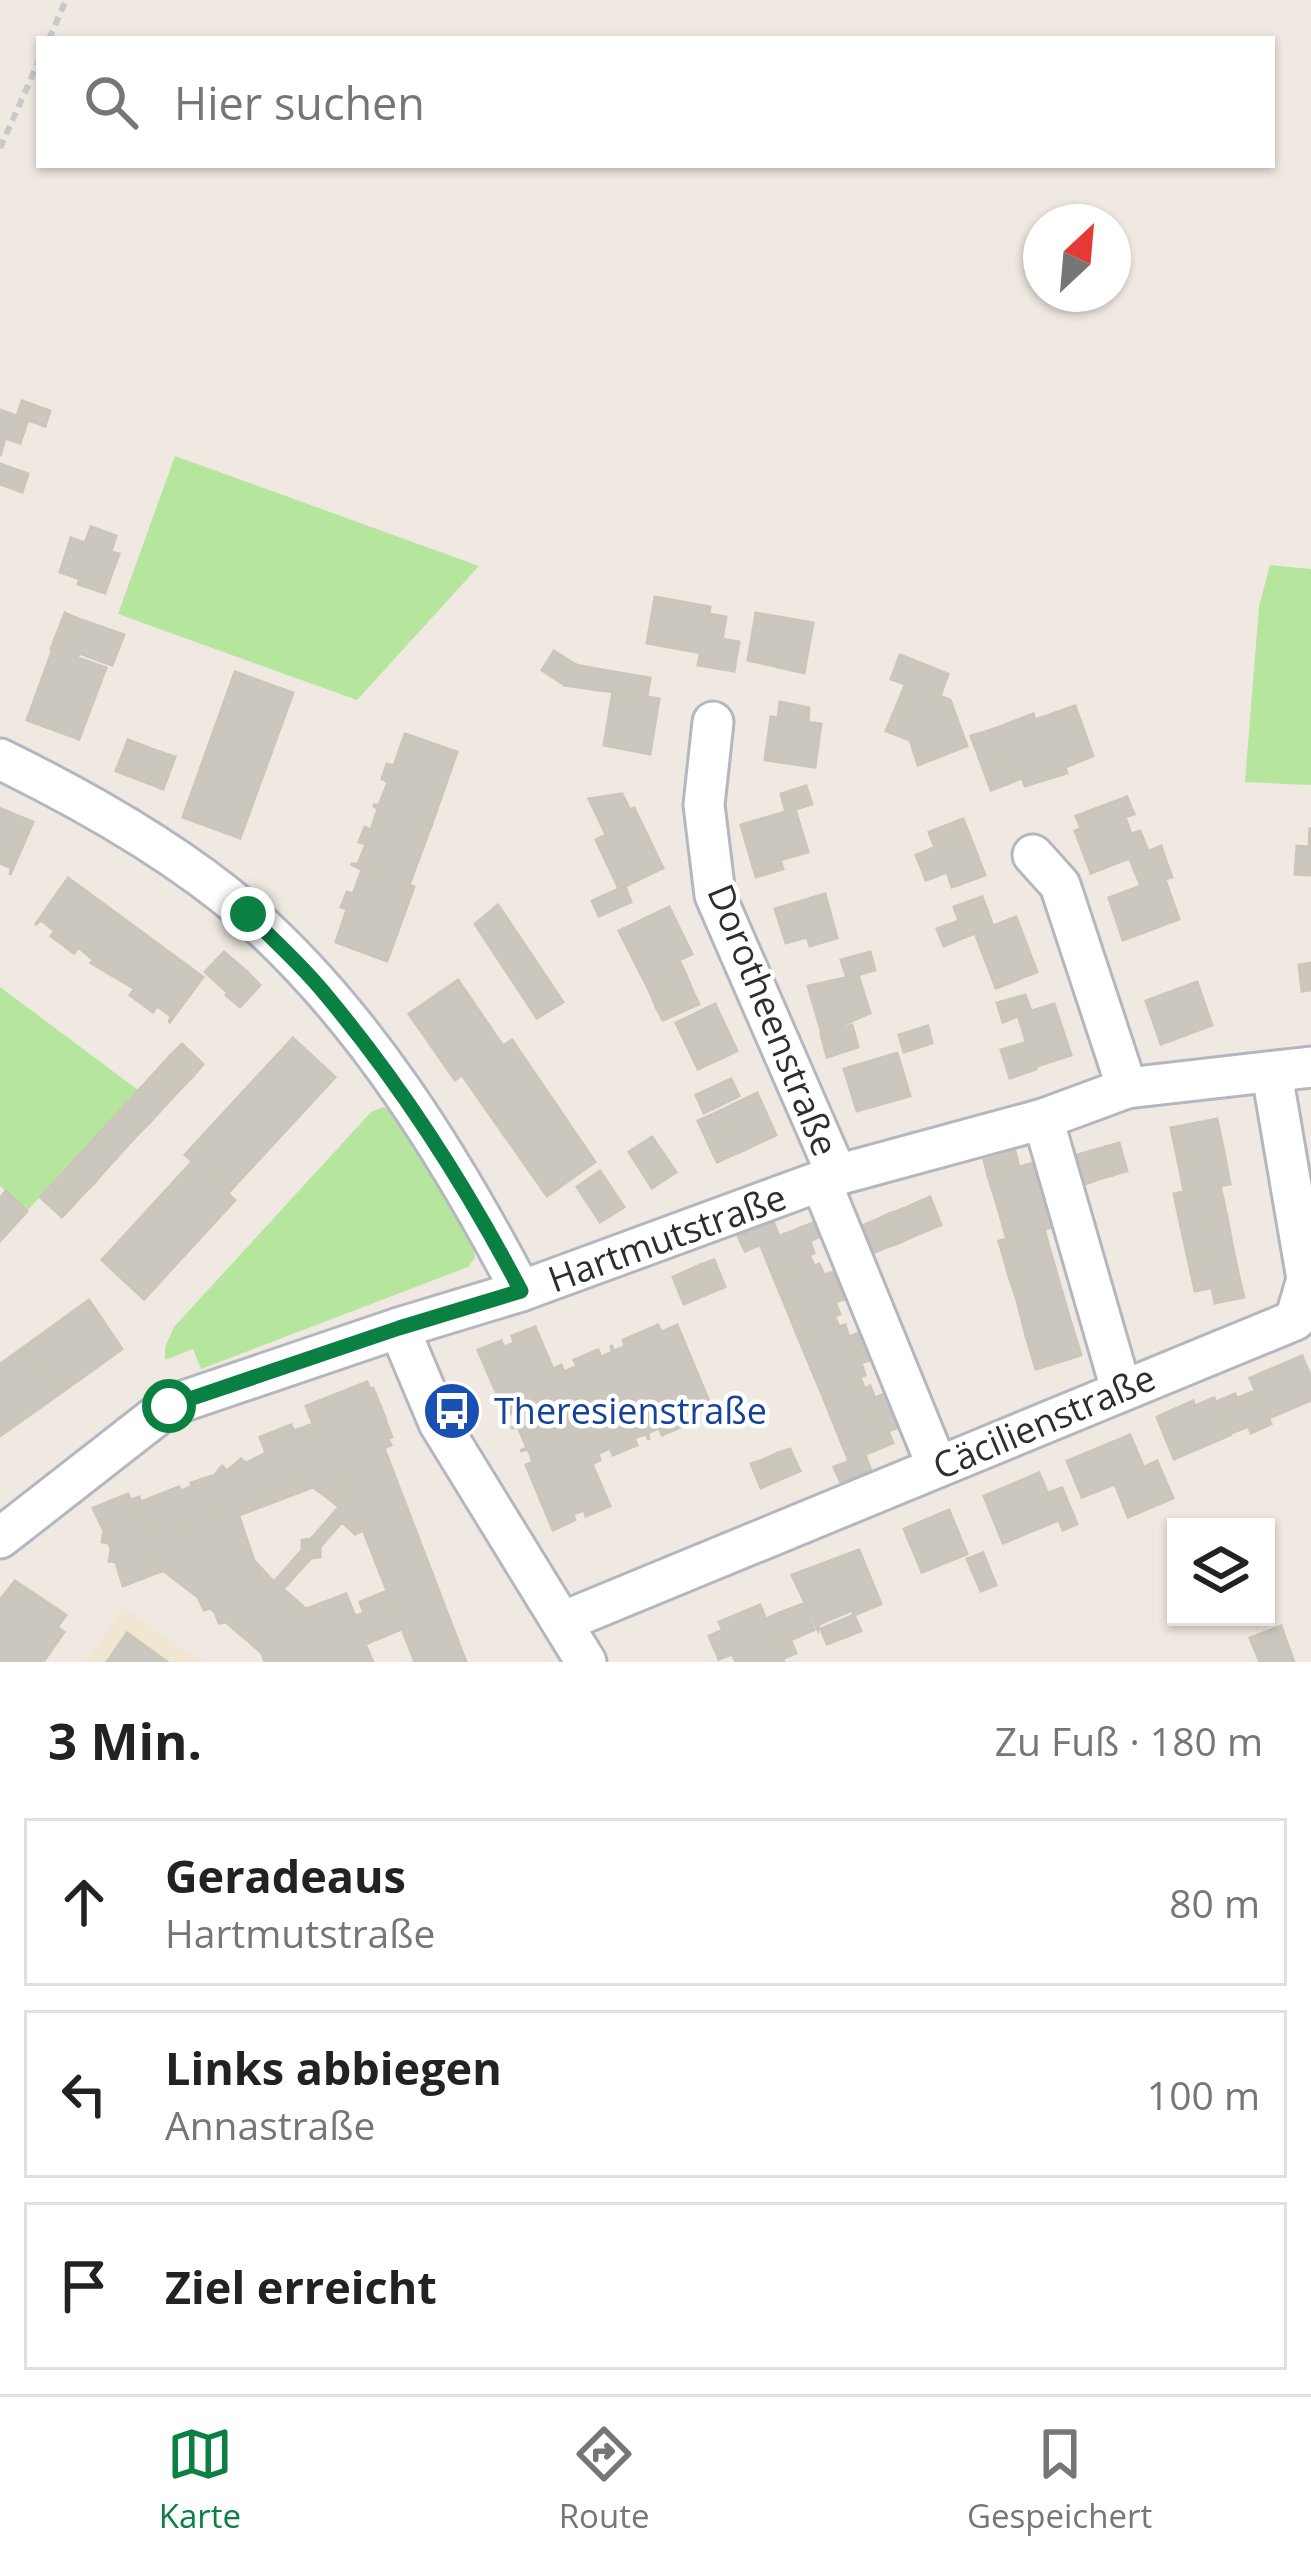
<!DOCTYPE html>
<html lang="de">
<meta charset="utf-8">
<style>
:root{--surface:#fff;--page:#f2f2f2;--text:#222;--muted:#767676;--line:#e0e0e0;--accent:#0b8043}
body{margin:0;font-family:"Open Sans",sans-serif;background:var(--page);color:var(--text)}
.controls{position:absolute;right:36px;bottom:36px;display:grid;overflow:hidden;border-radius:0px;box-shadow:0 3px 9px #0004}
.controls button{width:108px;height:108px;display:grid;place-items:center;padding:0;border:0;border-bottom:3px solid var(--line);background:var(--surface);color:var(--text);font:60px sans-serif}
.compass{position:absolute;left:1023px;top:204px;width:108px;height:108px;border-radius:50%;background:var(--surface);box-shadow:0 3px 9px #0004;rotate:26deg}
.stop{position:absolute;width:36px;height:36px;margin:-27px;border:9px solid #0b8043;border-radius:50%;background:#fff}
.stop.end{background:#0b8043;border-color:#fff;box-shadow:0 3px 12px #0008}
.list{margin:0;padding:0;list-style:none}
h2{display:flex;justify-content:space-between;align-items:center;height:156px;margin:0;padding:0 48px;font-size:51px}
h2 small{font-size:39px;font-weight:400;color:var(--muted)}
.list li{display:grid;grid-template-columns:78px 1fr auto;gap:36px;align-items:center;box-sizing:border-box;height:168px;margin:0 24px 24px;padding:0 24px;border:3px solid var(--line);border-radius:0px}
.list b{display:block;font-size:45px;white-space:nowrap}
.list p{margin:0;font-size:39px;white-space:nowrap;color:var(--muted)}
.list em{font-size:39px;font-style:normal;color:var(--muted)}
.icon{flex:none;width:66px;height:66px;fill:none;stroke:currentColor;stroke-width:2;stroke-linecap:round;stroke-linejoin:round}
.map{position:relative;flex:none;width:1311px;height:1662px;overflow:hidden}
.search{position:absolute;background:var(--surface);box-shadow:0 3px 9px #0004;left:36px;right:36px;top:36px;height:132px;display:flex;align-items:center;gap:30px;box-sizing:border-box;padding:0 42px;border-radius:0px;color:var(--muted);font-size:45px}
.sheet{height:732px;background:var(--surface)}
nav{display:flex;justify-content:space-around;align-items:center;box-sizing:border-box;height:168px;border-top:3px solid var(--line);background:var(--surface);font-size:33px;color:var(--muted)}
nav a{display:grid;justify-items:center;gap:6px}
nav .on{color:var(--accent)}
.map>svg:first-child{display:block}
</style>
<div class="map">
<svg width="1311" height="1662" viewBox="0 0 1311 1662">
<rect width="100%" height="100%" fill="#efe9e1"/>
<path fill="#f0e6d1" d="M123,1608L202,1662H85Z"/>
<g fill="#b6e59e">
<path d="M175,456L479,566L357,700L118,614Z"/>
<path d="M1270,565L1311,569V785L1245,782L1259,606Z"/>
<path d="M0,987L138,1090L27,1211L0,1186Z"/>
<path d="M384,1107C415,1129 472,1220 475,1258L468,1267L201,1369L193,1349L165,1360V1347L174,1327L371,1112Z"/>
</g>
<g fill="#cbc7bf" stroke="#cbc5ba" stroke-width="3">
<path d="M22,401L50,411L45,426L17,416Z"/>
<path d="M0,410L28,420L20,443L5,438L0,456Z"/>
<path d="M0,464L28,474L22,492L0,484Z"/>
<path d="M91,527L116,536L111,552L119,554L109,581L82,572L80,579L60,572L71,538L85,543Z"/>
<path d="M82,572L109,581L105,593L78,584Z"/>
<path d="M655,597L710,607L702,653L647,643Z"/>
<path d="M65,613L76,618L63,652L51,649Z"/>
<path d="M756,613L813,623L804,673L748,660Z"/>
<path d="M709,614L726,617L717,668L698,665Z"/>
<path d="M76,618L124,635L112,665L79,653L77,657L63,652Z"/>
<path d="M722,639L739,642L734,671L717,668Z"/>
<path d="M53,649L106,668L79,739L27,720Z"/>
<path d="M554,651L576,665L565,685L542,670Z"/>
<path d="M900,655L948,674L940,696L891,679Z"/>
<path d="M576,665L602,670L598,690L565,685Z"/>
<path d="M602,670L650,678L647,696L598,690Z"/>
<path d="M235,672L293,693L240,838L183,817Z"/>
<path d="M906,683L950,700L967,746L923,763L914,736L897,730L906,708L897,705Z"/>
<path d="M613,691L659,699L650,754L604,745Z"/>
<path d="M780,702L809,708L808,722L778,719Z"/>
<path d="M897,705L906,708L897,730L914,736L923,763L918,765L910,740L886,731Z"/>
<path d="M1075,706L1093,756L1065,767L1067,773L1025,786L1005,725L1033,714L1035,720Z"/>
<path d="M771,717L821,724L815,767L765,760Z"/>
<path d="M1005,725L1022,778L1007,784L988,731Z"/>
<path d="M988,731L1007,784L991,790L971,736Z"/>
<path d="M405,734L457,752L431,826L373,805H379L388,782L382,779L387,764L394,766Z"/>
<path d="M128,740L160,752L148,783L116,771Z"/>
<path d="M160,752L175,757L163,789L148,783Z"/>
<path d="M806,786L812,804L786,812L781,794Z"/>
<path d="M622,794L630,810L601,824L589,799Z"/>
<path d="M1127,797L1134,814L1125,817L1131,834L1140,831L1148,851L1091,873L1075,831L1081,828L1076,816Z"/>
<path d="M373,805L431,826L409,885L351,864H358L366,844L359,842L365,827L371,830L378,809Z"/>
<path d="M634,808L663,868L619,889L596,840L606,835L601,824Z"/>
<path d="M1,809L33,822L10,875L11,868L0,863Z"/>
<path d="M795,809L808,852L780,860L783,869L756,877L741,825Z"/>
<path d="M963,819L969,834L935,848L929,832Z"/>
<path d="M1310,827L1311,875L1295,874L1297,846L1309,847Z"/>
<path d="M969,834L985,875L952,887L947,872L926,880L916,855Z"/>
<path d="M1161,846L1166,861L1135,872L1130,859Z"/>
<path d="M1166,861L1172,877L1141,886L1135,872Z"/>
<path d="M351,864L414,887L387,961L336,942L347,909L341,907L347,892L353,894L362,870Z"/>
<path d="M1164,877L1179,919L1123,940L1109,898Z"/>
<path d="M68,878L203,977L169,1023L171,1016L157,1006L153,1012L130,995L135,989L91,963L94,960L78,947L74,953L51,936L55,931L41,920L35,925Z"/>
<path d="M625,886L631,902L599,916L592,901Z"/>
<path d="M825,894L837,938L810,946L807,937L786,943L775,909Z"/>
<path d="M982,897L987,910L959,921L954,907Z"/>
<path d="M498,905L563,1002L537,1018L475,924Z"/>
<path d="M669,907L692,954L679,960L686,975L650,992L619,931Z"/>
<path d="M987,910L993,926L965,937L959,921Z"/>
<path d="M1016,917L1037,972L996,988L975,933Z"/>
<path d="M959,921L965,937L944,946L937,929Z"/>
<path d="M224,952L247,972L228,993L205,972Z"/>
<path d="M870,952L875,970L847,978L841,960Z"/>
<path d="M1311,963V990L1302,991L1299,965Z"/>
<path d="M247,972L260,985L240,1007L226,995Z"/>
<path d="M686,975L692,990L656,1007L650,992Z"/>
<path d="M858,975L870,1013L822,1034L808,986Z"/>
<path d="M458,980L503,1046L512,1040L595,1162L547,1196L462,1075L455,1080L409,1014Z"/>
<path d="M1197,982L1212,1025L1161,1044L1146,1001Z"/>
<path d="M692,990L699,1004L663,1020L656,1007Z"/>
<path d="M1025,995L1031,1011L1003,1022L997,1003Z"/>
<path d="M715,1004L737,1051L698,1069L676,1023Z"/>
<path d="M1054,1004L1071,1055L1034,1067L1018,1015Z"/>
<path d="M852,1025L858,1047L827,1057L821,1034Z"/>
<path d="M928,1026L932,1043L904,1052L899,1035Z"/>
<path d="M293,1038L335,1077L228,1193L185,1155Z"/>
<path d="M1027,1042L1036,1069L1010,1078L1001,1050Z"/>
<path d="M182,1044L203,1064L193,1076L171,1055Z"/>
<path d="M897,1053L910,1096L857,1111L844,1069Z"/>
<path d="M171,1055L193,1076L182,1087L160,1067Z"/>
<path d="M160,1067L182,1087L171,1099L149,1079Z"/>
<path d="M149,1079L171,1099L160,1111L138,1091Z"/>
<path d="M731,1079L739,1096L704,1113L696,1095Z"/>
<path d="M138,1091L160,1111L149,1123L127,1103Z"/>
<path d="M757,1093L776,1135L740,1152L720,1111Z"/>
<path d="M127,1103L149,1123L138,1134L116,1115Z"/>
<path d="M720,1111L739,1152L717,1162L698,1121Z"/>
<path d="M116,1115L138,1134L127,1146L106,1126Z"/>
<path d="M1217,1119L1224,1152L1178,1161L1171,1128Z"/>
<path d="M106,1126L127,1146L116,1158L95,1138Z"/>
<path d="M652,1137L676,1172L652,1188L629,1152Z"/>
<path d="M95,1138L116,1158L105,1170L84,1150Z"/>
<path d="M1119,1143L1127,1171L1113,1175L1105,1147Z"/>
<path d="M1105,1147L1113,1175L1099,1179L1091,1151Z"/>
<path d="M84,1150L105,1170L95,1182L73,1162Z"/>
<path d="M1015,1151L1019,1168L988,1176L984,1160Z"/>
<path d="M1091,1151L1099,1179L1085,1184L1077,1155Z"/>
<path d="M1224,1152L1230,1184L1184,1192L1178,1161Z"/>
<path d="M73,1162L95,1182L84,1193L62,1174Z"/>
<path d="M192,1162L235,1200L144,1299L102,1260Z"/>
<path d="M1033,1163L1042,1196L998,1208L988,1176Z"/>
<path d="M600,1171L624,1207L600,1222L577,1187Z"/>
<path d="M62,1174L84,1193L73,1205L51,1186Z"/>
<path d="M1220,1185L1227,1217L1181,1227L1174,1194Z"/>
<path d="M51,1186L73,1205L62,1217L40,1197Z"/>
<path d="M6,1191L27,1211L0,1241V1198Z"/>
<path d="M1042,1196L1052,1227L1007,1240L998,1208Z"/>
<path d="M930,1197L941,1225L928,1230L916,1203Z"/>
<path d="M916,1203L928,1230L914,1236L903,1209Z"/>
<path d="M903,1209L914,1236L901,1242L889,1214Z"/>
<path d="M889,1214L901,1242L887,1247L876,1220Z"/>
<path d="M1227,1217L1233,1249L1188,1259L1181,1227Z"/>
<path d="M876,1220L887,1247L873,1253L862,1226Z"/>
<path d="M773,1221L779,1237L745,1251L738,1236Z"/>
<path d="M813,1223L819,1237L810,1241L814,1253L809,1255L812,1261L773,1276L760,1244Z"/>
<path d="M1044,1229L1053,1261L1008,1273L999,1241Z"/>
<path d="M1233,1249L1240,1282L1195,1291L1188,1259Z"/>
<path d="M714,1260L725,1287L712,1292L700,1265Z"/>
<path d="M812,1261L814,1266L819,1264L824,1275L833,1272L839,1285L786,1307L773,1276Z"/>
<path d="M1053,1261L1062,1292L1018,1304L1008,1273Z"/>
<path d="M700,1265L712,1292L698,1298L687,1271Z"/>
<path d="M687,1271L698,1298L684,1304L673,1277Z"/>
<path d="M1240,1282L1244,1297L1215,1303L1212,1288Z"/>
<path d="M839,1285L844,1299L835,1302L840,1314L834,1316L837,1322L798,1337L786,1307Z"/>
<path d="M1062,1292L1071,1323L1026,1336L1018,1304Z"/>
<path d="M89,1300L122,1349L58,1395L24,1347Z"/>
<path d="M837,1322L839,1327L845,1325L849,1337L859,1333L864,1346L811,1368L798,1337Z"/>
<path d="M1071,1323L1081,1355L1036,1369L1026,1336Z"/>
<path d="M658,1325L661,1332L677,1325L711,1406L695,1413L697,1420L662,1435L659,1428L648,1433L649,1440L646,1434L634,1438L637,1445L613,1455L610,1448L598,1454L600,1460L592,1464L610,1506L586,1516L584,1510L573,1514L575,1520L553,1530L526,1465L533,1462L528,1449L520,1451L527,1448L518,1427L511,1428L517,1425L512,1412L506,1415L478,1350L501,1341L504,1347L514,1343L512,1336L535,1327L553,1369L561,1365L564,1372L577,1366L574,1360L598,1350L601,1357L612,1352L611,1345L614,1351L625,1346L623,1340Z"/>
<path d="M864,1346L870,1360L861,1363L865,1375L860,1377L862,1383L824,1399L811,1368Z"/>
<path d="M24,1347L58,1395L0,1436V1364Z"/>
<path d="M1302,1356L1311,1377V1400L1267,1419L1250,1378Z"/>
<path d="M367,1382L370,1389L373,1388L379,1403L375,1404L380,1405L386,1420L382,1421L386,1422L392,1437L388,1439L391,1445L384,1448L466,1662H415L338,1466L330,1468L306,1406Z"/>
<path d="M862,1383L865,1389L870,1386L875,1398L884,1394L889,1408L836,1429L824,1399Z"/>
<path d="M1255,1391L1271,1424L1251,1433L1237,1398Z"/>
<path d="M1235,1394L1249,1426L1229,1434L1216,1402Z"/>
<path d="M1214,1398L1230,1435L1174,1459L1157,1417L1193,1401L1195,1406Z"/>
<path d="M889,1408L898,1427L888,1431L893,1443L849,1461L836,1429Z"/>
<path d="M313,1424L330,1468L154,1537L140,1502L179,1487L181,1491L192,1486L191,1483L215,1475L222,1466L227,1471L241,1459L246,1463L266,1453L260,1437L291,1425L294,1431Z"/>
<path d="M1130,1435L1159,1504L1128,1517L1115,1484L1082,1497L1067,1461Z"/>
<path d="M790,1449L800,1471L788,1476L778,1453Z"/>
<path d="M778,1453L788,1476L774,1482L765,1459Z"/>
<path d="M865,1455L871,1471L841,1483L834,1467Z"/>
<path d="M765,1459L774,1482L761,1488L751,1464Z"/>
<path d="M1157,1461L1173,1498L1159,1504L1144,1467Z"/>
<path d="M338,1466L364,1530L351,1516L354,1512L330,1489L324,1495L313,1487L239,1515L235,1505Z"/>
<path d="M1039,1473L1059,1520L1003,1543L984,1496Z"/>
<path d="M1062,1488L1077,1524L1063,1530L1048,1493Z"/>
<path d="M330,1489L354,1512L351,1516L364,1530L355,1534L342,1522L320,1547V1557L311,1558L283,1589L307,1610L296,1613L262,1584L257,1564L274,1582L302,1550V1540L311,1539L339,1507L324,1495Z"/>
<path d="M128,1494L159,1572L123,1586L116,1562L109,1561L111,1550L109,1543L102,1542L104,1531L93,1508Z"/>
<path d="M139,1497L154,1537L235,1505L262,1584L296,1613L346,1594L355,1616L364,1613L360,1602L387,1591L402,1629L365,1644L373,1662H265L262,1653L226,1622L219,1623L215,1612L210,1608L204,1610L198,1597L164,1571L159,1572L131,1500Z"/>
<path d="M949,1510L967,1554L922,1572L904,1529Z"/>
<path d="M859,1550L881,1604L854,1615L852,1610L819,1624L818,1630L792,1575Z"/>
<path d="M983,1553L996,1585L981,1591L967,1559Z"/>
<path d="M15,1581L66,1615L57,1627L64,1632L43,1662H0V1600Z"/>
<path d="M803,1604L814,1630L790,1640L779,1613Z"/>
<path d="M760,1605L784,1662H736L732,1654L719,1659L709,1636L723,1630L719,1622Z"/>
<path d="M779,1613L796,1653L782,1659L766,1619Z"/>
<path d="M854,1615L861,1631L827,1644L821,1629Z"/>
<path d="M1281,1626L1294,1662H1260L1250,1638Z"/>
<path d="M127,1633L167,1662H107Z"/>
</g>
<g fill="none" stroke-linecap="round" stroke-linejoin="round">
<defs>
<g id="minor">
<path d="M713,722L704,805L715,895L837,1175"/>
<path d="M0,759C86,801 175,851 248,914C364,1016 450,1156 521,1291"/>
<path d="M1033,855L1060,885L1127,1088"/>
<path d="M1043,1119L1121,1389"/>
<path d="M821,1182L937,1466"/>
<path d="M399,1328L439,1423L586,1662"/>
<path d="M0,1538L169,1406L399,1328L521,1291L837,1175L1043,1119L1127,1088L1311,1067"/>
<path d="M562,1622L1295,1320L1307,1279L1272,1074"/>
</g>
</defs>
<use href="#minor" stroke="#b4b7c1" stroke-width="45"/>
<g stroke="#c9c9c9" stroke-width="6" stroke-dasharray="9 6" stroke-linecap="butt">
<path d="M49,39L66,0"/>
<path d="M0,148L39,61"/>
</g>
<use href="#minor" stroke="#fff" stroke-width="39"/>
</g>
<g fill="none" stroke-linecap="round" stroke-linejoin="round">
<path stroke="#0b8043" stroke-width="15" d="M169,1406L399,1328L521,1291C466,1186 402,1086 326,995C303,966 274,941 248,914"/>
</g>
<defs>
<symbol id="bus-disc" viewBox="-11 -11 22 22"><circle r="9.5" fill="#1a4fb4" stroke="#fff"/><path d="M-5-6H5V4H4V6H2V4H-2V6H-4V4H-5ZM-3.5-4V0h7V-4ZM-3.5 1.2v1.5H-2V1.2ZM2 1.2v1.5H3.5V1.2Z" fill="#fff"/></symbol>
</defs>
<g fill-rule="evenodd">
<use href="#bus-disc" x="419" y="1378" width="66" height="66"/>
</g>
<g text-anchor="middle" stroke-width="9" stroke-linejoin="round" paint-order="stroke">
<g font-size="36" fill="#2e2e2e" stroke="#fff">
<text transform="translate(773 1020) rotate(68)" y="13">Dorotheenstraße</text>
<text transform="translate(667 1238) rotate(-20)" y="13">Hartmutstraße</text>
<text transform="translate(1044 1422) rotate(-23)" y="13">Cäcilienstraße</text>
</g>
<g font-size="36" fill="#164399" stroke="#fff" text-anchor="start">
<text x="494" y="1424">Theresienstraße</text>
</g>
</g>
</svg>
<div class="controls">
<button><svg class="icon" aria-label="layers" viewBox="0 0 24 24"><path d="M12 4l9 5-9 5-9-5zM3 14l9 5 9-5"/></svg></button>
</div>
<svg class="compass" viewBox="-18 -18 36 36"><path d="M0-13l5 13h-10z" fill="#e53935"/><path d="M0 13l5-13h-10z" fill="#767676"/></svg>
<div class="stop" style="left:169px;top:1406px"></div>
<div class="stop end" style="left:248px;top:914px"></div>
<div class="search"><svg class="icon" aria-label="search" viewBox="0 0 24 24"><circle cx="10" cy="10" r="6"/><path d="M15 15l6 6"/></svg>Hier suchen</div>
</div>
<section class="sheet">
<h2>3 Min.<small>Zu Fuß · 180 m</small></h2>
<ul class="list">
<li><svg class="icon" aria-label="ahead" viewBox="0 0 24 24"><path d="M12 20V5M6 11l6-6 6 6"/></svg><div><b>Geradeaus</b><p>Hartmutstraße</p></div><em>80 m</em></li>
<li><svg class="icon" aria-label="left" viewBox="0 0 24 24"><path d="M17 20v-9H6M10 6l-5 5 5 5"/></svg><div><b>Links abbiegen</b><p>Annastraße</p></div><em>100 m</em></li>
<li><svg class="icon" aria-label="arrive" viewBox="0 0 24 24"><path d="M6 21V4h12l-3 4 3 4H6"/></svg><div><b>Ziel erreicht</b></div></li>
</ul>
</section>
<nav>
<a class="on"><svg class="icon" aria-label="map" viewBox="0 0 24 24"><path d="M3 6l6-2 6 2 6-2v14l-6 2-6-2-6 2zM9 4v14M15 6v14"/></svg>Karte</a>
<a><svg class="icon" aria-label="directions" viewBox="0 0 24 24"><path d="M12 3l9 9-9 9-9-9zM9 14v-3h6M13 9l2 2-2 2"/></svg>Route</a>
<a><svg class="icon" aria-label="saved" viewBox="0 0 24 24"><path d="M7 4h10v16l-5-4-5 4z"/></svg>Gespeichert</a>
</nav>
